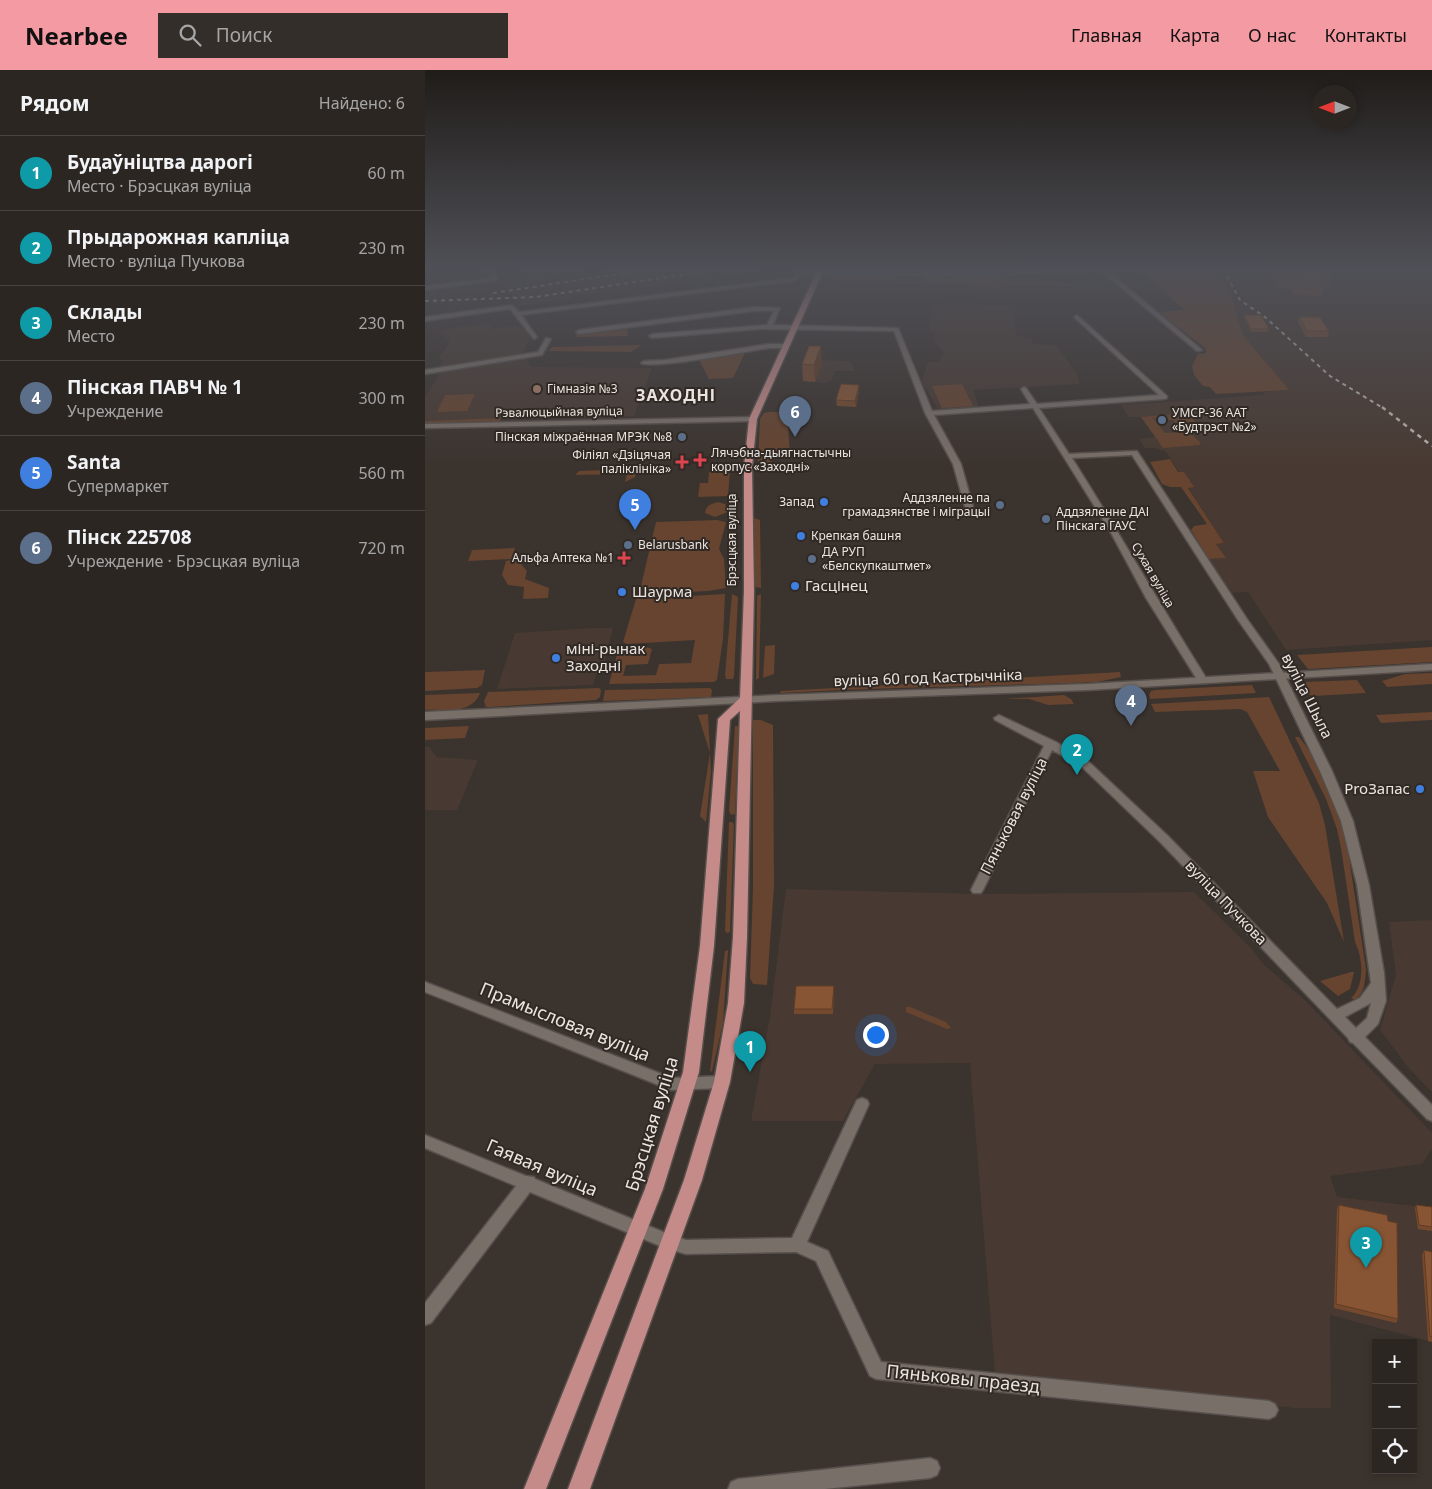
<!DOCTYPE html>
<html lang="ru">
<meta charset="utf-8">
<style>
:root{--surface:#2c2622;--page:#342e2a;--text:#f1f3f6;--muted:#a6a5a5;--line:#484340;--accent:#f49aa2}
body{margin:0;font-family:"Noto Sans",sans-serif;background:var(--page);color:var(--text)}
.controls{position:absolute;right:15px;bottom:15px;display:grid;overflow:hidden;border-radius:0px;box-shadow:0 2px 8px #0003}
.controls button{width:45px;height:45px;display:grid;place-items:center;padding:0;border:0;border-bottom:1px solid var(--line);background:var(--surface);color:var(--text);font:25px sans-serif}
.compass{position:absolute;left:887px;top:15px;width:45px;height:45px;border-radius:50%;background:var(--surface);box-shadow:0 2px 8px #0003;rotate:270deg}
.you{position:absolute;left:450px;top:964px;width:18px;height:18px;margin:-12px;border:4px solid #fff;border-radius:50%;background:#1a73e8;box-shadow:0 0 0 8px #1a73e833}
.badge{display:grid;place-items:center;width:32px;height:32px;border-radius:50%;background:var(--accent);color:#fff;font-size:16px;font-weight:700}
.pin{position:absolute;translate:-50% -41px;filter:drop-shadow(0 1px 2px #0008)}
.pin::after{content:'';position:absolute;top:26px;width:18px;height:15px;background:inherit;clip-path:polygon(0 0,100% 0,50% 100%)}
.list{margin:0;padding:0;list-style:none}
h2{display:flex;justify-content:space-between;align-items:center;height:65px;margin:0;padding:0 20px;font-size:21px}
h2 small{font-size:16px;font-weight:400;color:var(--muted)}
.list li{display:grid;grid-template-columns:32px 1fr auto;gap:15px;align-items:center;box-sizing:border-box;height:75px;padding:0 20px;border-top:1px solid var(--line)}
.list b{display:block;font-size:19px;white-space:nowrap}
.list p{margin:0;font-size:16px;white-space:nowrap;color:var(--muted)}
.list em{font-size:16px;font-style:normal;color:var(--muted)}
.icon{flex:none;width:28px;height:28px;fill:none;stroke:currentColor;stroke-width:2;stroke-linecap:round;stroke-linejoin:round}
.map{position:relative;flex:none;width:1007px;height:1419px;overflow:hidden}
header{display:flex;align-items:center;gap:30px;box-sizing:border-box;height:70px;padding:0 25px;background:var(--accent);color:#111}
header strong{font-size:24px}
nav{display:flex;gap:28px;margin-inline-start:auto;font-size:18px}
.search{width:350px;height:45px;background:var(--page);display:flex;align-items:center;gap:12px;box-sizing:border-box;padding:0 18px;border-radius:0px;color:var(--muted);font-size:19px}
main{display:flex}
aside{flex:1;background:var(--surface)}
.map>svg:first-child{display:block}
</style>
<header>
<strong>Nearbee</strong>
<div class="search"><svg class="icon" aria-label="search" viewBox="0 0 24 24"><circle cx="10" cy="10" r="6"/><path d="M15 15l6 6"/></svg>Поиск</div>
<nav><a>Главная</a><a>Карта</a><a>О нас</a><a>Контакты</a></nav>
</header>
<main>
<aside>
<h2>Рядом<small>Найдено: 6</small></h2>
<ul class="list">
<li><span class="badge" style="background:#0f9aa8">1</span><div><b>Будаўніцтва дарогі</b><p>Место · Брэсцкая вуліца</p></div><em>60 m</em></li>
<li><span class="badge" style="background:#0f9aa8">2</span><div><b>Прыдарожная капліца</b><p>Место · вуліца Пучкова</p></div><em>230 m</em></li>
<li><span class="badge" style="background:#0f9aa8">3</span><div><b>Склады</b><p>Место</p></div><em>230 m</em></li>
<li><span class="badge" style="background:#5c6f8a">4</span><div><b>Пінская ПАВЧ № 1</b><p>Учреждение</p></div><em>300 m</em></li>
<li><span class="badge" style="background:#3f7fe0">5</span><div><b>Santa</b><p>Супермаркет</p></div><em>560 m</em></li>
<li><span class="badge" style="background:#5c6f8a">6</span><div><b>Пінск 225708</b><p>Учреждение · Брэсцкая вуліца</p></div><em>720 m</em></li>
</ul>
</aside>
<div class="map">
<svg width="1007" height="1419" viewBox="0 0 1007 1419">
<rect width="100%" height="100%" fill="#3b332e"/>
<g fill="#483a32">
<path d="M94,199H171L103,212Z"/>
<path d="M193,199H340H336L335,203L146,226L147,229L93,236L88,228L84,227L87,225L82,222Z"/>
<path d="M794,199H1007V570L861,580L823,522L805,523L784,489L800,488L791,474L799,473L763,417H768L754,402L741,382L730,378H720L714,369L730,367L716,347H704L696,335L840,325L839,322L863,320L818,265L808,231Z"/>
<path d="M547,232L552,235L581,236L589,243L591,266L606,268L608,274L631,275L652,304L655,314L548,320L554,338L520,340L512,338L497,312L503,292H514L519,283L509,270L510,265L504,259L508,234Z"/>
<path d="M63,253L67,259L95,255L106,268L96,285L14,298L19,290L13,289L25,271L13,260Z"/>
<path d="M101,288L106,297L227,298L209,346L0,351V327L16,301Z"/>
<path d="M386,290L425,291L430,301H410L406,311L400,313L378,311Z"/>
<path d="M168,558H188L180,590L175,593L168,615L72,619L90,563Z"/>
<path d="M0,677H4L12,687L53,690L32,740H0Z"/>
<path d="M361,819L554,824L769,822L827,879L838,894L881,931L1007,1063V1079L997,1094L905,1106L912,1127L1007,1138V1187L997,1185L1003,1271L905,1245L906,1338H869L570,1304L545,993L450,994L418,1051H326L345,946Z"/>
<path d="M1007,850V1022L983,997L955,960L971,905L964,852Z"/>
</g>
<g fill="#66442f">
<path d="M716,199H794L808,231L818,265L864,320L791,324L785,317L778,316L769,305L767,296L773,284L781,283L780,278L734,242L760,240L717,204L710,200Z"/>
<path d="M404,204H472L470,209L468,211L410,210L402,207Z"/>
<path d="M574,204L577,208C601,211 624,206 647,216L575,215V218L544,217L543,214L471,213V211H497L499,205H517V208H522Z"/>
<path d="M202,259L203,266L151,267V264Z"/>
<path d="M217,275L206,282L124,281L127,277Z"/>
<path d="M320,283L308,308L284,309L274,290Z"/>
<path d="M537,314L548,336L517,338L507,316Z"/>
<path d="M50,324L42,341L12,342L20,325Z"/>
<path d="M344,342H362L365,385L348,386L346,395H336L333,393L335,349L339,343Z"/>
<path d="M762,343L775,357L756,359L748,350H744L741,347L728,348L740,363L763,361L776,373L774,375L738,378L716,347Z"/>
<path d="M76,348L74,353L0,354V351Z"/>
<path d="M745,389L753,402H759L769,417L763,418L799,473L791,474L801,488L784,489L766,460L769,456L782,454L756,417H745L737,414L725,392Z"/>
<path d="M207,399L212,401L210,407L200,412L202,404L150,405L154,401Z"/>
<path d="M305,401L303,426L273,427L275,413H283L284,402Z"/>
<path d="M293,432L300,434L303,442L290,447L280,443C281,435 286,434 293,432Z"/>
<path d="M329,448L335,450L336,518L330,517Z"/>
<path d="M292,450L301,452L294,479L299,489L301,518L283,521L214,524L231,452Z"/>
<path d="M90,478L87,489L43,491L47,480Z"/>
<path d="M92,489L102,501L100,509L124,518L123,528L98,529L99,517L83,515L77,505L81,491Z"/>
<path d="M300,524L298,569L292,610L289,612L184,614L193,581C201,576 219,575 227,579L223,594L201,595L198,606L231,605L234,594L266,593L270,570L202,574L198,572L211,529Z"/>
<path d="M307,524L313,527L309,606L308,609H301L300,605Z"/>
<path d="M336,524L334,608L331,610L332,526Z"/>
<path d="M350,575L349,604L338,608L340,576Z"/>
<path d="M1007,577V592L883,599L872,585Z"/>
<path d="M60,600L57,615L52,618L0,621V602Z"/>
<path d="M695,602L696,607L672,612C566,616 461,617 355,623L356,621Z"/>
<path d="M1007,603V614L962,617L957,611L980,604Z"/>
<path d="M932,610L941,623L889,626L871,621L873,614L878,612Z"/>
<path d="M827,615L831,623L725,629L724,625L726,621L731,620Z"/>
<path d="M174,618L176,620L175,627L171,630L65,637H61L59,631L63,622Z"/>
<path d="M285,618L287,620L286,627L178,631L180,620Z"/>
<path d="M55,623C47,645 20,639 0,640V625Z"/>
<path d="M639,625L646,629L649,634L623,635L604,629H580Z"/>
<path d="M844,627L894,733L900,755L919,872L902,833L843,747L828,701H855L822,642L815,639L730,642L726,634Z"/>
<path d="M1007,642V650L956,653L951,645Z"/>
<path d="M283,644L286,702L281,752L275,746L285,683L273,645Z"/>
<path d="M328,650H336L348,655L349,816L342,915L328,914L325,908L328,817Z"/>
<path d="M44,656L40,668L0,670V658Z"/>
<path d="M310,656H314L310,744L306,745L304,741Z"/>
<path d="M870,667H874C897,695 911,733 921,768L941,899C940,911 940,923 930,930L926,928C940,916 938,888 930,872L916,778L912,759L901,729Z"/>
<path d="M304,752H307L309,754L305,862L302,863L300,861Z"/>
<path d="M303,880L298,953L287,1001L285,1002L300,881Z"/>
<path d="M926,902H929L925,919L913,926L895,911Z"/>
<path d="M481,937H485L521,952L526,958L522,959L481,942Z"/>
</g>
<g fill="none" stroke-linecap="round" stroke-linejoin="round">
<defs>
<g id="minor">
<path d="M62,199H68L73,210L0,220V216L67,208Z"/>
<path d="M657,199H705L702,201H683L777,280L772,281L676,201L532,206L376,204L370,211L96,245L112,267L109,269L85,239L0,251V247L87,235L94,242L368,208L374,200L532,202Z"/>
<path d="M329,237L355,238L348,255L473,258L507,341L605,334L596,319L599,317L601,318L612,334L734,325L650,248L649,247L652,245L742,326V328L740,329L614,338L644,384L712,381L822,549L854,594L907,701L928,751L944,815L959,903L961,931L953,954L940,967L1007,1035V1051L1002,1049L928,973L925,972L923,968L735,772L656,696L627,680L558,820L556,823H548L546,820L619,676L570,650L569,648L574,645L631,672L664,692L743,766L912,939L935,928L946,913L932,815L916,751L895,701L844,594L813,550L707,385L647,388C694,462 736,537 783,611L782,613H774L773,611L721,528L685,461L608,338L509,345L536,394L550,444L546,446L542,444L528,394L500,343L469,261L335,259L227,268L224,266L227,264L342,255L349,241H329L154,264L151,262L154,260ZM946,933L942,948L931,958L920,947Z"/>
<path d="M121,268L126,269L117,285L0,304V300L113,282Z"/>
<path d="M344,274H360L363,276L360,278H344C324,281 227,300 216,293L219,291L240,290Z"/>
<path d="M0,912L247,1008L297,1006L302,1008L304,1012L302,1016L297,1018L246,1020L241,1018L0,922Z"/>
<path d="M437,1028L442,1030L444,1034L382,1172L403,1181L456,1292L844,1331L850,1334L853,1340L850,1346L844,1349L451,1309L445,1306L391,1191L371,1182L261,1184L240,1178L105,1122L6,1253L0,1255V1233L91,1116L0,1078V1065L101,1106L109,1107L110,1109L248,1166L261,1170L367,1168L430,1034L432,1030Z"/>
<path d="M505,1388L512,1391L515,1398L512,1405L505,1408L400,1419H303L306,1412L313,1409Z"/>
</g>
<g id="tertiary">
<path d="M328,347H331V351L0,358V354Z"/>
<path d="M1007,594V600L663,620L353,631L0,650V642L353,625L663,614Z"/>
</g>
<path id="primary" d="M393,199H399L332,349L327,397L329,521L322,867L319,933L305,1012L277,1110L165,1419H143L259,1110L289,1012L303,933L308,867L315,641L305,650L289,876L274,1002L238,1119L121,1419H99L220,1119L258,1002L275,876L293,649L315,628L319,521V397L324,349Z"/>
</defs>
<use href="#minor" stroke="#564f4b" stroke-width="3"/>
<use href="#tertiary" stroke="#564f4b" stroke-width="3"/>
<use href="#primary" stroke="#564f4b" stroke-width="3"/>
<use href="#minor" fill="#796f69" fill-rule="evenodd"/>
<use href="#tertiary" fill="#796f69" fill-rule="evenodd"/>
<use href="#primary" fill="#c58b89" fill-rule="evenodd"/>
<g stroke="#bab4b0" stroke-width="2" stroke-dasharray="4 4" stroke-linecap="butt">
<path d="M798,199L815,230L840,247L905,306L958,338"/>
<path d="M68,223L227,199"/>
<path d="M0,231L111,227L295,199"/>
</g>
<path stroke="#bab4b0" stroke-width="2.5" stroke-dasharray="4.5 4.5" stroke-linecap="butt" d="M957,337L1007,376"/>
</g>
<g fill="#75492d">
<path d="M843,199H906V201L907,202L904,217H899L897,226L869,225L866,219L852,218Z"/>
<path d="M819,245L844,259L843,262H826L819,247Z"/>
<path d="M874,247L904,261L903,267H881L873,252Z"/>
<path d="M397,293L390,312L378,311L377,294Z"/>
<path d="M434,321L431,337L412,336L411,330Z"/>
<path d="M409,920L408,944H369V939Z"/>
<path d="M914,1135L973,1249L971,1253L909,1238L912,1139Z"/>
<path d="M991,1135L1007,1137V1161L993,1159L990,1139Z"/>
<path d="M999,1180L1007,1182V1272L1003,1271L997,1185Z"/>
</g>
<g fill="#5f3c24">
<path d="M396,276L397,293L390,312L389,295Z"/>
<path d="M434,315V321L431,337L430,331Z"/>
</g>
<g fill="#885534" stroke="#5f3c24">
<path d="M852,199H904L907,202H895L900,211L872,210L868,204L854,203Z"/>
<path d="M819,245H836L844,259H826Z"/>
<path d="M874,247H895L904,261H882Z"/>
<path d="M384,276H396L389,295L377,294Z"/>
<path d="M416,314L434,315L430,331L411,330Z"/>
<path d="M371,916H409L407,939H369Z"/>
<path d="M914,1135L962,1145L963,1151L972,1153L973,1249L911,1234Z"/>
<path d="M991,1135L1007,1137V1157L994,1155Z"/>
<path d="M999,1180L1007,1182V1267H1005Z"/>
</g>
<linearGradient id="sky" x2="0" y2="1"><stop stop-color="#201c19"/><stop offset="0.5" stop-color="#4f5057"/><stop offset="1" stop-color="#4f5057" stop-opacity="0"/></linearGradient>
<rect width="1007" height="397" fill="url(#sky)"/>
<circle fill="#8d6e63" stroke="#312924" stroke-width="2" cx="112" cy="319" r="5"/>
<g fill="#5c6f8a" stroke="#312924" stroke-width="2">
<circle cx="737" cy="350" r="5"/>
<circle cx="257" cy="367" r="5"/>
<circle cx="575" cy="435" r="5"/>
<circle cx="621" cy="449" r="5"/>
<circle cx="203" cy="475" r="5"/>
<circle cx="387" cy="489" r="5"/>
</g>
<g fill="#e0444e" stroke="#312924" stroke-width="2">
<path d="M272.5 382.5h5v5h5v5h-5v5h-5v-5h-5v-5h5z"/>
<path d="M254.5 384.5h5v5h5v5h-5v5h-5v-5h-5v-5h5z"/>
<path d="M196.5 480.5h5v5h5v5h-5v5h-5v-5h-5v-5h5z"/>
</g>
<g fill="#3f7fe0" stroke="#312924" stroke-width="2">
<circle cx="399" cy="432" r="5"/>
<circle cx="376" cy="466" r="5"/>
<circle cx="370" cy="516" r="5"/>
<circle cx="197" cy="522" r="5"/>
<circle cx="131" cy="588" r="5"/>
<circle cx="995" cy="719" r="5"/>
</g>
<g text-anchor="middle" stroke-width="4" stroke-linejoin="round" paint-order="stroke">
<g font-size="12" fill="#eae4e1" stroke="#312924" text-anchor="start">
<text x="122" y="323">Гімназія №3</text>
<text x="747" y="347">УМСР-36 ААТ<tspan x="747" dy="14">«Будтрэст №2»</tspan></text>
<text x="247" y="371" text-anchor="end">Пінская міжраённая МРЭК №8</text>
<text x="286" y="387">Лячэбна-дыягнастычны<tspan x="286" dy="14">корпус «Заходні»</tspan></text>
<text x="246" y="389" text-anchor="end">Філіял «Дзіцячая<tspan x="246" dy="14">паліклініка»</tspan></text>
<text x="565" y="432" text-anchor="end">Аддзяленне па<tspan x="565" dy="14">грамадзянстве і міграцыі</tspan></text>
<text x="389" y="436" text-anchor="end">Запад</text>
<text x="631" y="446">Аддзяленне ДАІ<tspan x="631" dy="14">Пінскага ГАУС</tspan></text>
<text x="386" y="470">Крепкая башня</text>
<text x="213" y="479">Belarusbank</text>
<text x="397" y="486">ДА РУП<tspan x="397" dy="14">«Белскупкаштмет»</tspan></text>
<text x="189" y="492" text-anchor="end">Альфа Аптека №1</text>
</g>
<g font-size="12" fill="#eae4e1" stroke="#312924">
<text transform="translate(134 342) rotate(-1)" y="4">Рэвалюцыйная вуліца</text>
<text transform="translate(307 470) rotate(-90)" y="4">Брэсцкая вуліца</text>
<text transform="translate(728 505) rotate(60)" y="4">Сухая вуліца</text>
</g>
<g font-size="15" fill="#eae4e1" stroke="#312924" text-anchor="start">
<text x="380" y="521">Гасцінец</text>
<text x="207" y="527">Шаурма</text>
<text x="141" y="584">міні-рынак<tspan x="141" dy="17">Заходні</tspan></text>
<text x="985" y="724" text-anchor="end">ProЗапас</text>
</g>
<g font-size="15" fill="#eae4e1" stroke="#312924">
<text transform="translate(503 608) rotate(-2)" y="5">вуліца 60 год Кастрычніка</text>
<text transform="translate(882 626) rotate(63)" y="5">вуліца Шыла</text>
<text transform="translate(589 746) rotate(-63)" y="5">Пяньковая вуліца</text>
<text transform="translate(801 833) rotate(46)" y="5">вуліца Пучкова</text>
</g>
<g font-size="16" font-weight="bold" letter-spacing="1" fill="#eae4e1" stroke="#312924">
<text x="251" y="331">ЗАХОДНІ</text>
</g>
<g font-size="18" fill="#eae4e1" stroke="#312924">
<text transform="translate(140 952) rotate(22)" y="6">Прамысловая вуліца</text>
<text transform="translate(227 1054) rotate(-73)" y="6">Брэсцкая вуліца</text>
<text transform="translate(117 1098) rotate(23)" y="6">Гаявая вуліца</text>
<text transform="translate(538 1309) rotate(6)" y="6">Пяньковы праезд</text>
</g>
</g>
</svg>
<div class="controls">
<button>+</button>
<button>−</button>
<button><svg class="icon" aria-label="locate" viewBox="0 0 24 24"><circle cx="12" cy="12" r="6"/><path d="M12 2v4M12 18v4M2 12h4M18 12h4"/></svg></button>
</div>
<svg class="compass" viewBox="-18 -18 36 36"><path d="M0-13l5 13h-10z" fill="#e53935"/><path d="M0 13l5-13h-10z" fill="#a6a5a5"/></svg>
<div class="you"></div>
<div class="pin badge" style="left:325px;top:1002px;background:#0f9aa8">1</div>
<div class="pin badge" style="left:652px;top:705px;background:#0f9aa8">2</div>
<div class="pin badge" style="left:941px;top:1198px;background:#0f9aa8">3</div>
<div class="pin badge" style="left:706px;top:656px;background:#5c6f8a">4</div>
<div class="pin badge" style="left:210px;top:460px;background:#3f7fe0">5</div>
<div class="pin badge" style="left:370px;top:367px;background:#5c6f8a">6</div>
</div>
</main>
